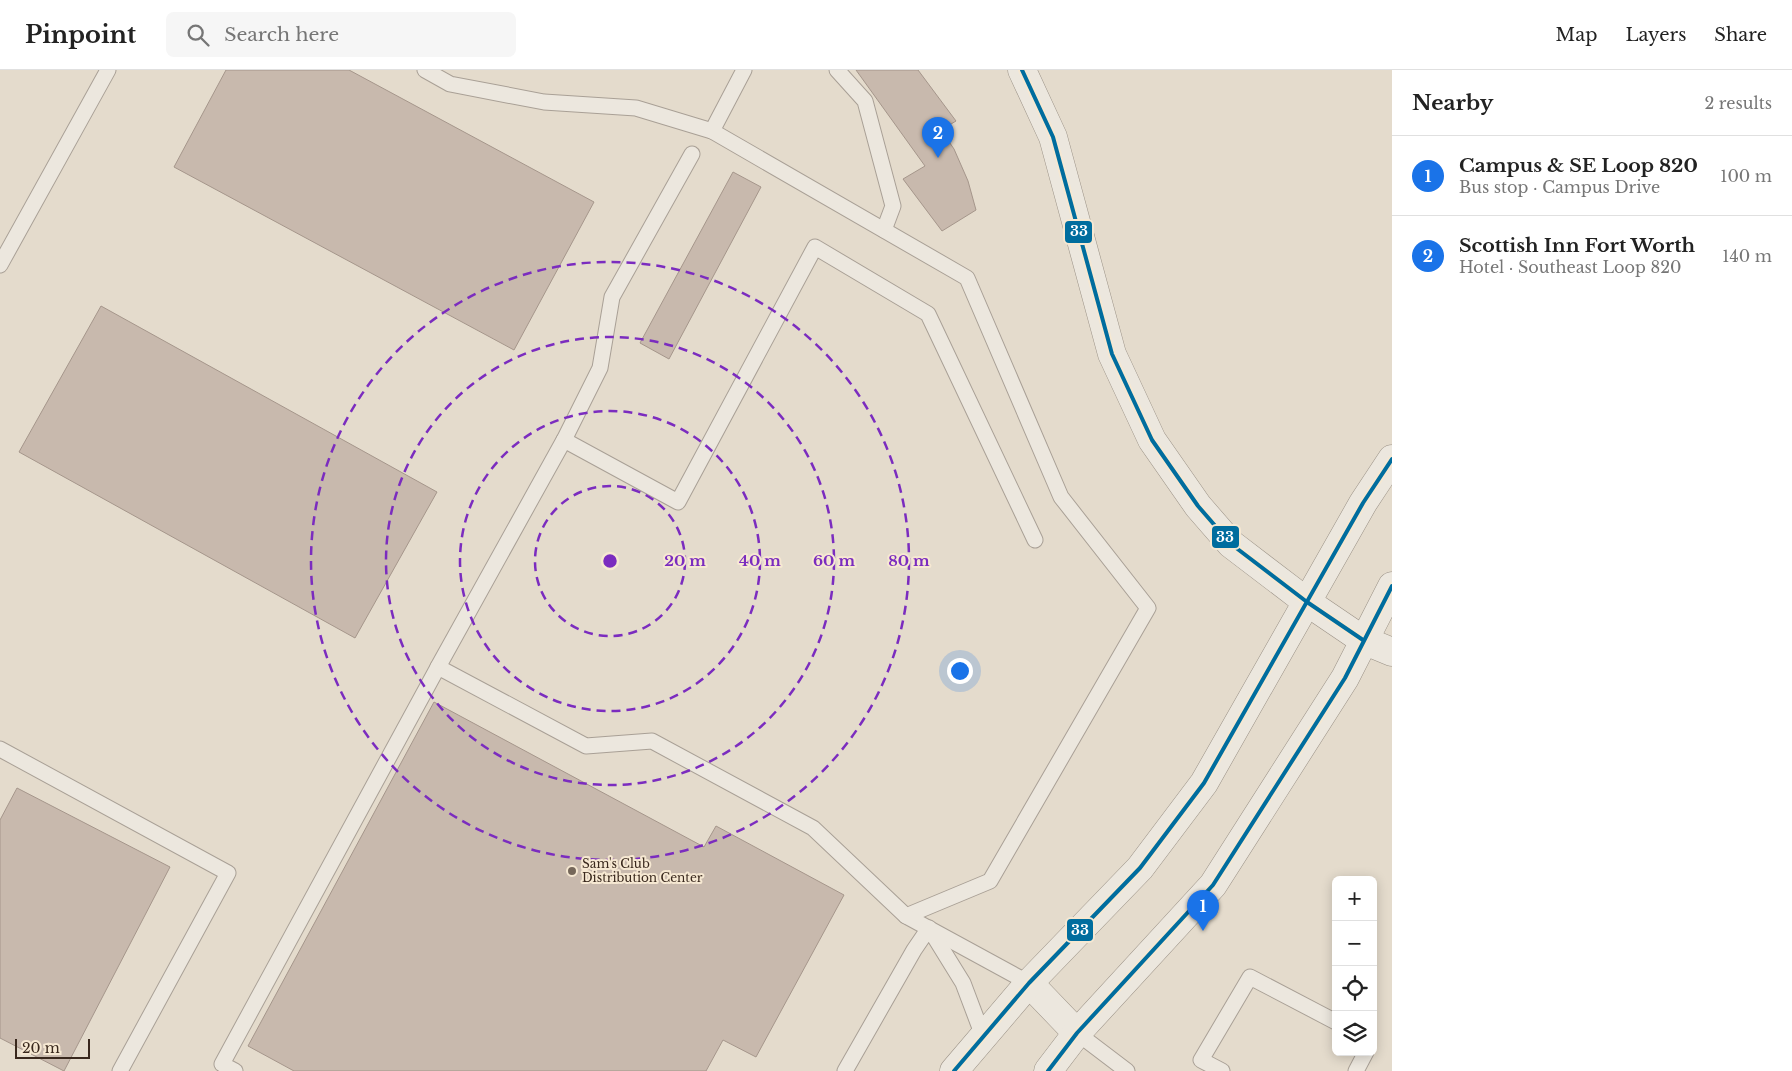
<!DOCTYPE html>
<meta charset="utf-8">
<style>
:root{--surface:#fff;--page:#f6f6f6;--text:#222;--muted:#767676;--line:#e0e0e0;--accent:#1a73e8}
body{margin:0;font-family:"Libre Baskerville",serif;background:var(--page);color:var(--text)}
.controls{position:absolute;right:15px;bottom:15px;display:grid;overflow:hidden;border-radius:8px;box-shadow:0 2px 12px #0003}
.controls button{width:45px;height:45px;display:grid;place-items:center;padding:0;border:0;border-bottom:1px solid var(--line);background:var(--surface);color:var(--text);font:25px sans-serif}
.scale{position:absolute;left:15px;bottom:12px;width:75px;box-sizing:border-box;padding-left:5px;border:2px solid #39281d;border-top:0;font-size:14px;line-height:18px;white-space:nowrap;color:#39281d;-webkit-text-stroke:4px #f6e8d2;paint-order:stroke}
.you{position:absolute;left:959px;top:600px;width:18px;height:18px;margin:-12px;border:4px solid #fff;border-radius:50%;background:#1a73e8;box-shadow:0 0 0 8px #1a73e833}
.badge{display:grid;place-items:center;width:32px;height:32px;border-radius:50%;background:var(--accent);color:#fff;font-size:16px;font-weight:700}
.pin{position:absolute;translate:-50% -41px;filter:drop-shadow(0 1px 2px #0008)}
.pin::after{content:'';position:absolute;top:26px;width:18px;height:15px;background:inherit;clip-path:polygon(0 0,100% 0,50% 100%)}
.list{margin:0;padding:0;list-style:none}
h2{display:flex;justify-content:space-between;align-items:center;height:65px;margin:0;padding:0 20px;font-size:21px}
h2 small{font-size:16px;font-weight:400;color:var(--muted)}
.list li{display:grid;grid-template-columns:32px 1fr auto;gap:15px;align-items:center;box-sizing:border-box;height:80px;padding:0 20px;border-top:1px solid var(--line)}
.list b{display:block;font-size:19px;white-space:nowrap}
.list p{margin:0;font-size:16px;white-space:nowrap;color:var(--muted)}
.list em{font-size:16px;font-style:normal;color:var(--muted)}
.icon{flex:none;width:28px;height:28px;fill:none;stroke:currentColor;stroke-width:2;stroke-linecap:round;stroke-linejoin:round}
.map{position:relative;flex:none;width:1392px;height:1001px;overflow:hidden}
header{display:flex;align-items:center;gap:30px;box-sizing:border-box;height:70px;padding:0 25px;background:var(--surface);border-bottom:1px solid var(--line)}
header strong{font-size:24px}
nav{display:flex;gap:28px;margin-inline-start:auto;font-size:18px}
.search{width:350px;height:45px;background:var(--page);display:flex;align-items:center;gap:12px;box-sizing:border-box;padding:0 18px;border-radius:8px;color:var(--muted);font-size:19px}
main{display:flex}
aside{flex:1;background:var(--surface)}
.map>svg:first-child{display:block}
</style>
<header>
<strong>Pinpoint</strong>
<div class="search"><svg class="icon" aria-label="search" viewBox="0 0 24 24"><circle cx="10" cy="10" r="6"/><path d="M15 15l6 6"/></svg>Search here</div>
<nav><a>Map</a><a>Layers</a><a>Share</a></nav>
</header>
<main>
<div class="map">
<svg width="1392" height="1001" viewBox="0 0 1392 1001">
<rect width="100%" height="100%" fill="#e4dbcc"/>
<g fill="#c8b9ad" stroke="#a5968b">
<path d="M226,0H349L594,132L514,280L174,97Z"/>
<path d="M856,0H918L956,51L941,60L954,79L968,111L976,140L942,161L903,109L925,96Z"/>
<path d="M733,102L761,117L669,289L640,273Z"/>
<path d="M101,236L437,422L355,568L19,382Z"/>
<path d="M434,632L704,777L716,756L844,825L756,987L723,970L706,1001H294L248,976Z"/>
<path d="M17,718L170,797L64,1001L0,968V750Z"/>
</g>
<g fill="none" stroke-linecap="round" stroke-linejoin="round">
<defs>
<g id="service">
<path d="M425,0L450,14L544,32L636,38L712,61L967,208L1061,427L1148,538L990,811L906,846"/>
<path d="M837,0L865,31L893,136L884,160"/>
<path d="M712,61L744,0"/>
<path d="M0,195L108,0"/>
<path d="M564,370L678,432L815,177L928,244L1035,470"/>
<path d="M438,597L564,370L600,298L612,227L692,84"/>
<path d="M0,679L228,803L120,1001"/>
<path d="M1077,963L1127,1001"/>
<path d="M235,1001L222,994L438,597L586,676L652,671L813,758L906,846L1029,913"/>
<path d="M845,1001L914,880L929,858L963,913L983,966"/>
<path d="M1222,1001L1201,990L1250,907L1336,952"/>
<path d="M1356,1001L1366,982"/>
</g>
<g id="secondary">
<path d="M1022,0L1053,67L1112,284L1152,370L1198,436L1231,474L1307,532L1363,570L1392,582"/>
<path d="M1029,913L1077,963"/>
<path d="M954,1001L1029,913L1140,798L1204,713L1363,433L1392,389"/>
<path d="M1048,1001L1077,963L1213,815L1345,608L1392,516"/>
</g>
</defs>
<use href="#service" stroke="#a9a096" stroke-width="17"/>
<use href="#secondary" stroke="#999085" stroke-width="29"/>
<use href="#service" stroke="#ece7de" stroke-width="15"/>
<use href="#secondary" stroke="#ece7de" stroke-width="28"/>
<defs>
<g id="bus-1">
<path d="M1022,0L1053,67L1112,284L1152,370L1198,436L1231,474L1307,532L1363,570"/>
<path d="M954,1001L1029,913L1140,798L1204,713L1363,433L1392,389"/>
<path d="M1048,1001L1077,963L1213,815L1345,608L1392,516"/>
</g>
</defs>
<use href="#bus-1" stroke="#f6e8d2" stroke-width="8"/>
<use href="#bus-1" stroke="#006d9e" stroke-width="4"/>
</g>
<g fill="none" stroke="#7b2cbf" stroke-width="2.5" stroke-dasharray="9 6">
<circle cx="610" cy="491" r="75"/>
<circle cx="610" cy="491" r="150"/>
<circle cx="610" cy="491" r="224"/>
<circle cx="610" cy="491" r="299"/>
</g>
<circle fill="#75675a" stroke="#f6e8d2" stroke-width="2" cx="572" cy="801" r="5"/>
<g text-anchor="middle" stroke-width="4" stroke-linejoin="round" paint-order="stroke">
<g font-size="12" fill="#39281d" stroke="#f6e8d2" text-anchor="start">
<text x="582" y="798">Sam's Club<tspan x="582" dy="14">Distribution Center</tspan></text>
</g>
</g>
<circle cx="610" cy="491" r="8" fill="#7b2cbf" stroke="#f6e8d2" stroke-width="2.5"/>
<g font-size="15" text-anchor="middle" font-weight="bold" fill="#7b2cbf" stroke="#f6e8d2" stroke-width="4" stroke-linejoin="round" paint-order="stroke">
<text x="685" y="496">20 m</text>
<text x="760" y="496">40 m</text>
<text x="834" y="496">60 m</text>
<text x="909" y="496">80 m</text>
</g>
<g stroke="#f6e8d2" stroke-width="2">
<rect x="1064" y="150" width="29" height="24" rx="5" fill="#006d9e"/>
<rect x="1211" y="455" width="29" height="24" rx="5" fill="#006d9e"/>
<rect x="1066" y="848" width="28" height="24" rx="5" fill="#006d9e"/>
</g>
<g font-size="14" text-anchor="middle" font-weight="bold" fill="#fff">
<text x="1079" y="166">33</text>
<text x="1225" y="472">33</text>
<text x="1080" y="865">33</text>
</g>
</svg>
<div class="controls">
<button>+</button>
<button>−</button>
<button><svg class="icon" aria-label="locate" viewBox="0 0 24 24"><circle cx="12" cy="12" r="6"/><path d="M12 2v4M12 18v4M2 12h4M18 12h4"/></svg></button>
<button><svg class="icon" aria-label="layers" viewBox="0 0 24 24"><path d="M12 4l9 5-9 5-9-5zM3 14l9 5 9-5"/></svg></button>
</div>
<div class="scale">20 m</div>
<div class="you"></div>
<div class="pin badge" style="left:1203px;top:861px">1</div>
<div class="pin badge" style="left:938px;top:88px">2</div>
</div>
<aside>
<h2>Nearby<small>2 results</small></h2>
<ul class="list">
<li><span class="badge">1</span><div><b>Campus &amp; SE Loop 820</b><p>Bus stop · Campus Drive</p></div><em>100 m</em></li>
<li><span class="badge">2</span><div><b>Scottish Inn Fort Worth</b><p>Hotel · Southeast Loop 820</p></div><em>140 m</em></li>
</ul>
</aside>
</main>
